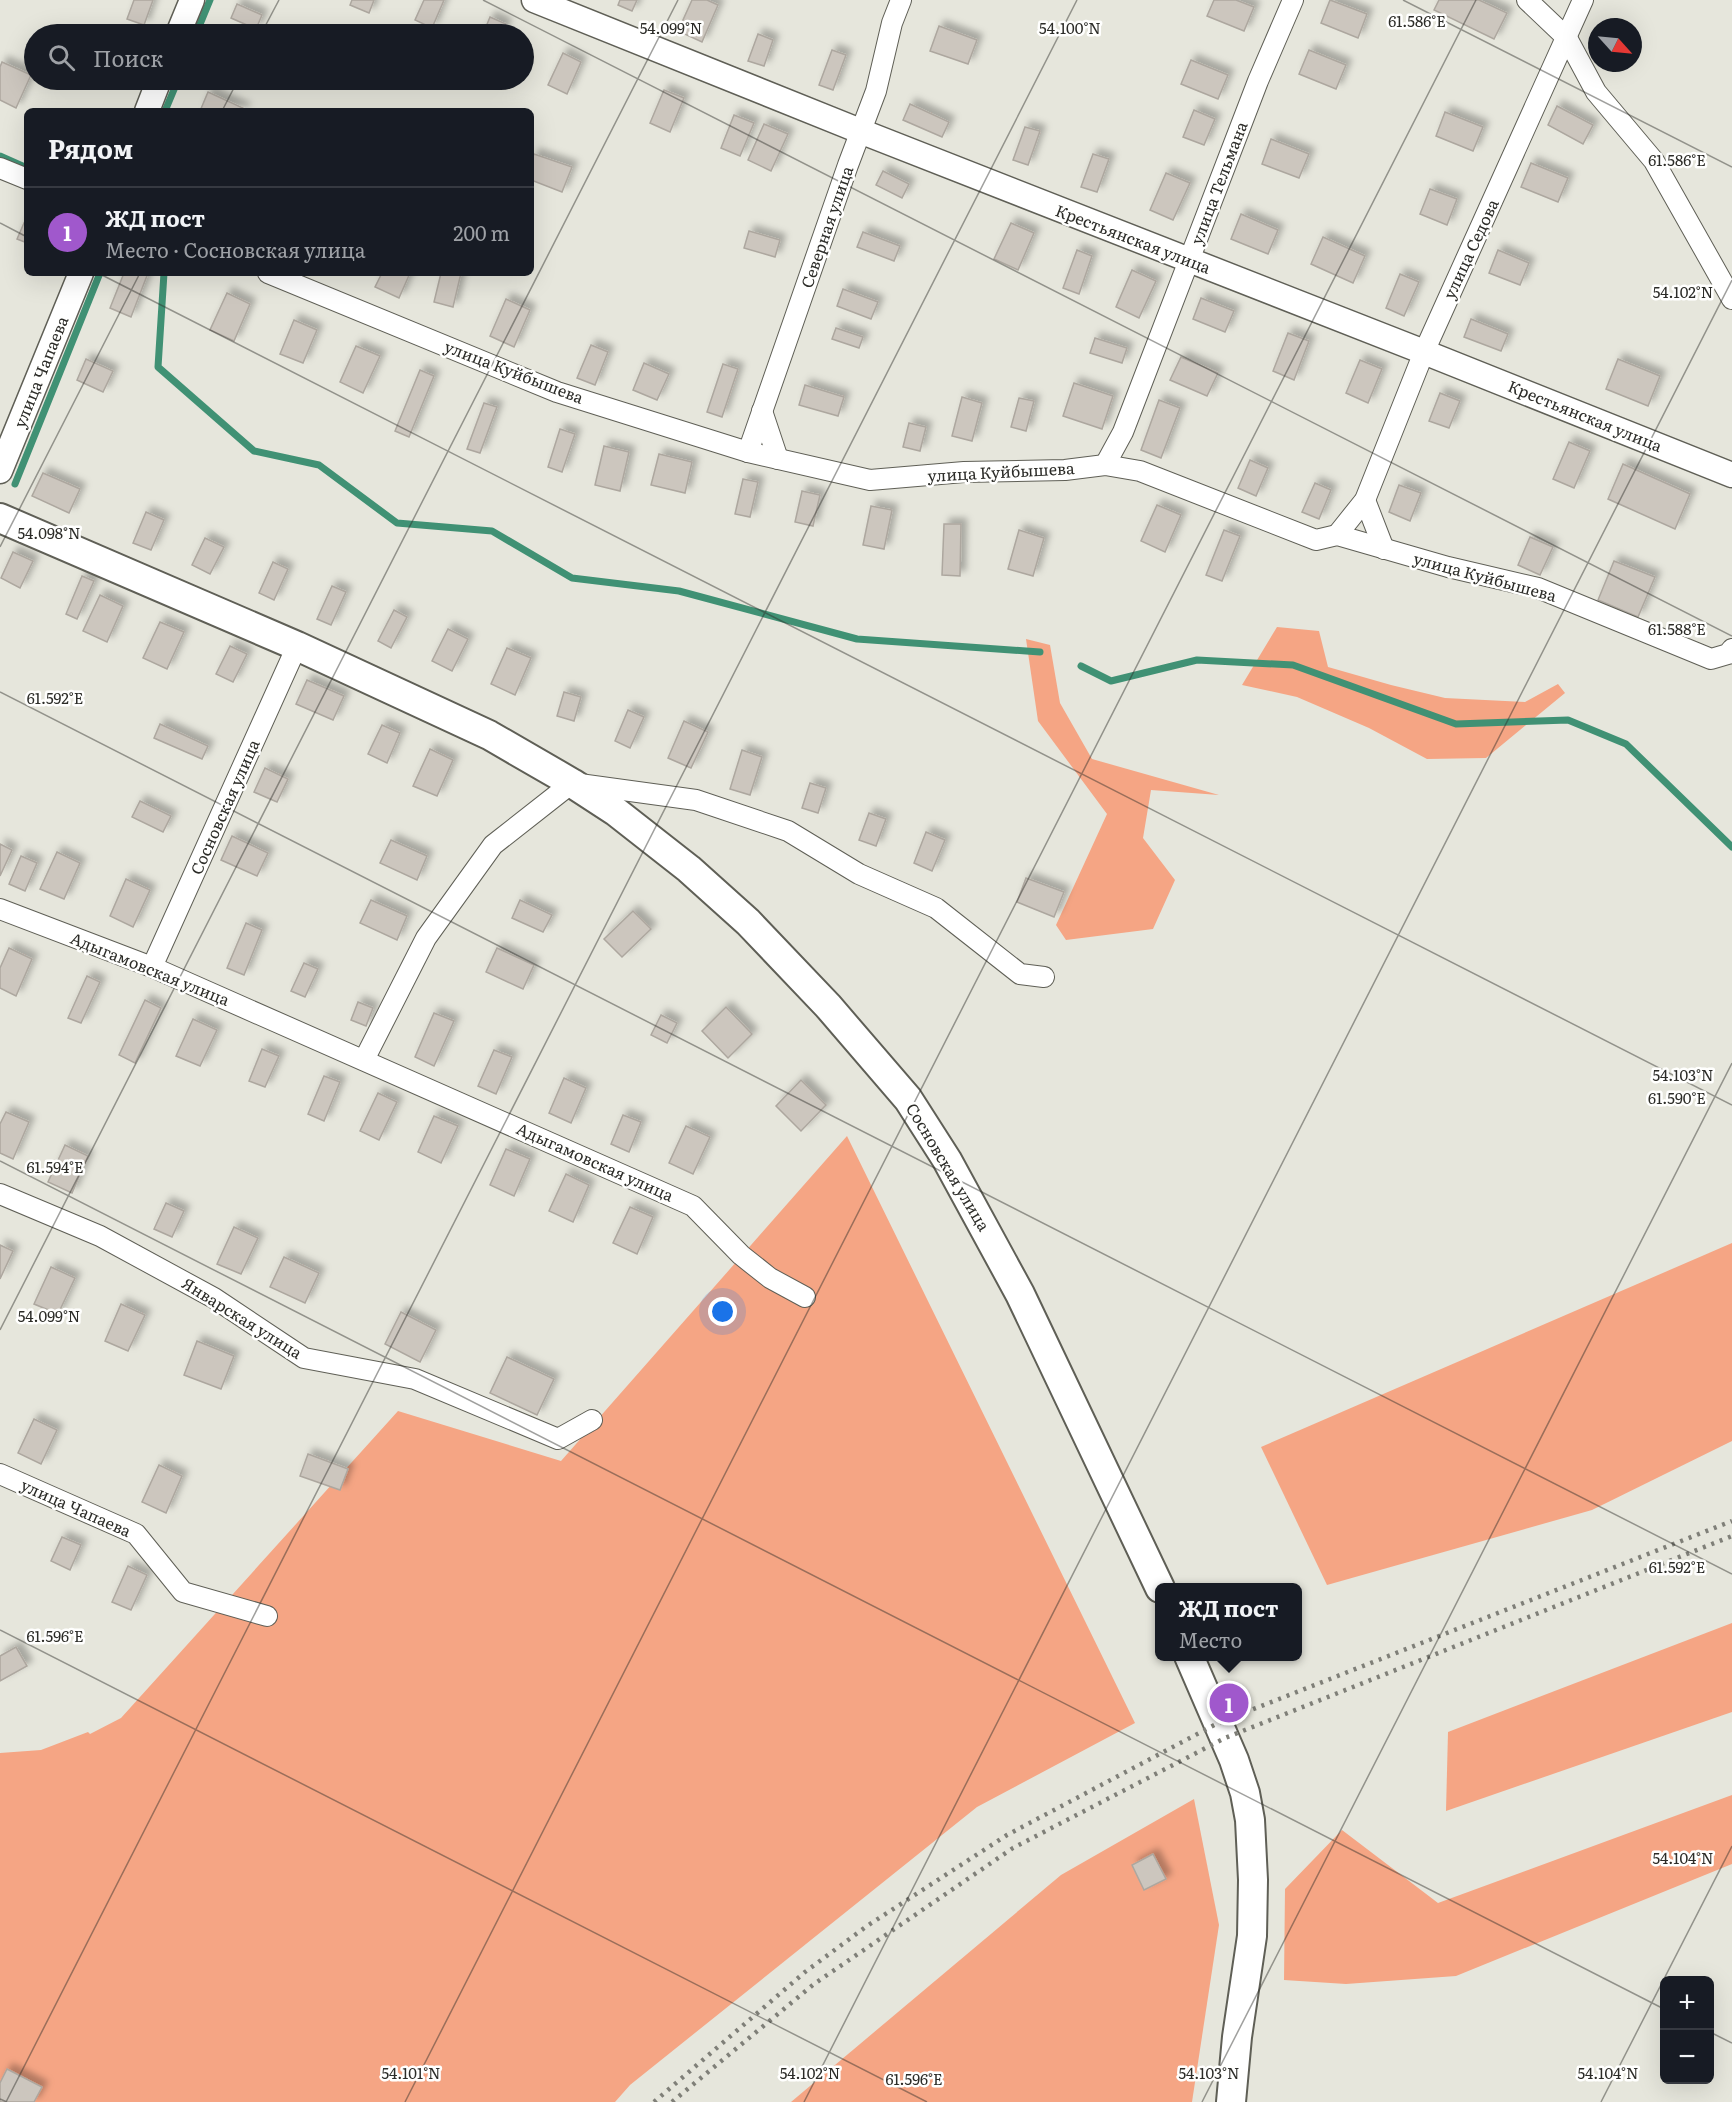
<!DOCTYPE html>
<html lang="ru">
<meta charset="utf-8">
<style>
:root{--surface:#171b24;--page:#242831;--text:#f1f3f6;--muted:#9ea1a6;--line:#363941;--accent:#a058cc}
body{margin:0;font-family:Literata,serif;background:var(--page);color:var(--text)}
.controls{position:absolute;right:18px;bottom:18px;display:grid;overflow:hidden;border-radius:9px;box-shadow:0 6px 24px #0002}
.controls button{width:54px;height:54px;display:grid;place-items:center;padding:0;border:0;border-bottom:2px solid var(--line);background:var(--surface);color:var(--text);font:30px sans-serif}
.compass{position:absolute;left:1588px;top:18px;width:54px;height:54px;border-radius:50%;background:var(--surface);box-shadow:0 6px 24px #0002;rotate:117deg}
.you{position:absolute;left:723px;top:1312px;width:21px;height:21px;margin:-15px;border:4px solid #fff;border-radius:50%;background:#1a73e8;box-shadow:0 0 0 9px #1a73e833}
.badge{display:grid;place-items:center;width:39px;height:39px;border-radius:50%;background:var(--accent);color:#fff;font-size:20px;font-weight:700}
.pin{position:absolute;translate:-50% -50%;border:3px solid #fff;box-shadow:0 2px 6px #0006}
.popup{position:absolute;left:1155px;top:1583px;width:147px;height:78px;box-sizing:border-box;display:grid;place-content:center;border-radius:9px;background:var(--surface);filter:drop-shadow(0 2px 4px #0005);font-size:20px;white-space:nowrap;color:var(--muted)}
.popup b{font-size:22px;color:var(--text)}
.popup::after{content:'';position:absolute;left:50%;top:100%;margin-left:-12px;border:12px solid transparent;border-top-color:var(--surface)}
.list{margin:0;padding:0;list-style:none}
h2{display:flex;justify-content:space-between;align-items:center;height:78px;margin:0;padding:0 24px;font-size:26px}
h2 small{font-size:20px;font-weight:400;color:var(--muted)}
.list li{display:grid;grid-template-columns:39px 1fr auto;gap:18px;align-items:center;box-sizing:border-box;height:90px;padding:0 24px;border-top:2px solid var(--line)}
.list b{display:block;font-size:22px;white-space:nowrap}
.list p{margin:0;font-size:20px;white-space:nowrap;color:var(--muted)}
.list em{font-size:20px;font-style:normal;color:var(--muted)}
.icon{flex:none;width:33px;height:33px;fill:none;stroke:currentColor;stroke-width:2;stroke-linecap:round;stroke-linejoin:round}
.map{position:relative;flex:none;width:1732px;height:2102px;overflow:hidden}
.search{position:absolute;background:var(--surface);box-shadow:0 6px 24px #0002;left:24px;top:24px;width:510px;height:66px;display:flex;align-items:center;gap:15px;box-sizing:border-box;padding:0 21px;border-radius:33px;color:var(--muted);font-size:22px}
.panel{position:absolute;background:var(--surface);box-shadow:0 6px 24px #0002;left:24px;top:108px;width:510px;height:168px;border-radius:9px}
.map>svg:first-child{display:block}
</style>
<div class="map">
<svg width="1732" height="2102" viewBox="0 0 1732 2102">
<defs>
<filter id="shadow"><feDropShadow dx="5.5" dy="-5.5" stdDeviation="3" flood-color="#0004"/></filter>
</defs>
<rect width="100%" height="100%" fill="#e6e6dc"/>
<g fill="#f5a584">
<path d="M1277,627L1319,631L1328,667L1391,685L1445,698L1525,702L1558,684L1565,693L1486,758L1427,759L1369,728L1297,697L1242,685Z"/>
<path d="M1026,639L1050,645L1060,703L1092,759L1219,795L1151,790L1143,838L1175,880L1153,929L1066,940L1056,925L1107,814L1038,721Z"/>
<path d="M847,1136L1135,1723L977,1807L630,2085L615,2102H0V1753L41,1750L88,1732L90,1734L121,1718L398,1411L561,1461Z"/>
<path d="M1732,1243V1441L1592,1510L1327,1585L1261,1447Z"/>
<path d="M1732,1623V1712L1446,1811L1448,1732Z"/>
<path d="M1732,1795V1864L1456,1976L1346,1984L1284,1980L1285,1889L1342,1830L1438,1903Z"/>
<path d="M1194,1799L1219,1925L1192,2102H791L1061,1875Z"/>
</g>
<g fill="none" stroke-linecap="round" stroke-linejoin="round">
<g stroke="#409174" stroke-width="7">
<path d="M196,34L210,0"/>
<path d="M165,111L178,80"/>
<path d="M0,156L27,168"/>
<path d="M164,273L158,367L254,451L319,465L397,523L492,531L572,578L679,591L857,639L1040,652"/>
<path d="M15,484L100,273"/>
<path d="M1081,666L1111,681L1197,660L1293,665L1456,724L1568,720L1626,744L1732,847"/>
</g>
</g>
<g fill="#ccc6be" stroke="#ada79f" stroke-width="1.5" filter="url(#shadow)">
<path d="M134,0H153L144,25L127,19Z"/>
<path d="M352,0H374L369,13L350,5Z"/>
<path d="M424,0H444L432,28L415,20Z"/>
<path d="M620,0H637L632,11L618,5Z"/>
<path d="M692,0H707L718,5L702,42L678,31Z"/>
<path d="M1214,0H1236L1254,7L1244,31L1207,16Z"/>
<path d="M1330,0L1367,14L1358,38L1321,23Z"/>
<path d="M1439,0H1479L1507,13L1494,39L1434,10Z"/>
<path d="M237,4L262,15L256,29L231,18Z"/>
<path d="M490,17L506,24L501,34H483Z"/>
<path d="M939,26L977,40L968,64L930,51Z"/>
<path d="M758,34L773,40L764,66L748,61Z"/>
<path d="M832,50L846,55L833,90L819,85Z"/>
<path d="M1309,50L1346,65L1336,89L1299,74Z"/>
<path d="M563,53L581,62L567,94L548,85Z"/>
<path d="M1191,60L1228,75L1218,99L1181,84Z"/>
<path d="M2,62L31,75L16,108L0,100V67Z"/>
<path d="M664,90L684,98L670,132L650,123Z"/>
<path d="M208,92L245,109L244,111H200Z"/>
<path d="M910,104L949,122L942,137L903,120Z"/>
<path d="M1557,106L1593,125L1583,144L1548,125Z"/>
<path d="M1194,110L1215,119L1204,145L1183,137Z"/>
<path d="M1445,112L1483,127L1473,151L1436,136Z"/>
<path d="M734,115L754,123L740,156L721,148Z"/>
<path d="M764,124L788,134L771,171L748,160Z"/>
<path d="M1025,127L1040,131L1028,165L1013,160Z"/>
<path d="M1271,139L1309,154L1299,178L1262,164Z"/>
<path d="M534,154L572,167L562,192L531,180V162Z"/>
<path d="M1093,154L1109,159L1097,192L1081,187Z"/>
<path d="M1531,163L1568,178L1558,202L1521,187Z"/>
<path d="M883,171L909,184L902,198L876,185Z"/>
<path d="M1166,173L1190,183L1173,220L1150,210Z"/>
<path d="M1430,189L1457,199L1447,225L1420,214Z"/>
<path d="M1241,214L1278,230L1268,254L1231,239Z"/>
<path d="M27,216V243L17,239Z"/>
<path d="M1011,223L1034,233L1018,270L994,259Z"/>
<path d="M749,231L780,240L775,257L744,248Z"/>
<path d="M863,232L900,246L894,261L857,247Z"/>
<path d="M1323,237L1365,256L1353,283L1311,264Z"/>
<path d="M1077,250L1092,256L1079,294L1063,288Z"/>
<path d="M1498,250L1529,263L1520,285L1489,273Z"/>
<path d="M1132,270L1156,281L1139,318L1116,307Z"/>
<path d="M124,273H148L131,317L110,308Z"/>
<path d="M382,273H410L399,298L375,287Z"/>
<path d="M441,273H461L453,307L434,302Z"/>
<path d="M1400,274L1419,282L1404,316L1386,308Z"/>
<path d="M843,289L878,302L871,319L837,306Z"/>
<path d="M227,293L250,304L234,341L210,330Z"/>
<path d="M1201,298L1234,311L1225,332L1193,319Z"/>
<path d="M506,299L530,310L514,347L490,336Z"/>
<path d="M1471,319L1508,334L1501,351L1464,337Z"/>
<path d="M294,320L317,330L303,363L280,354Z"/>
<path d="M836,328L863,337L859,348L832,339Z"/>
<path d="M1288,333L1309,341L1294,380L1273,371Z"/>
<path d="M1095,338L1127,348L1122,363L1090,353Z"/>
<path d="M591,345L608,352L595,385L577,378Z"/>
<path d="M356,346L380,356L363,393L340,382Z"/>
<path d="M1181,357L1218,373L1207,396L1170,380Z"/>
<path d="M86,359L113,371L103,392L77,380Z"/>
<path d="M1618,359L1660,376L1648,406L1606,389Z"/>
<path d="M1360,360L1382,369L1368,403L1346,393Z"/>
<path d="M644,363L669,374L657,400L633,390Z"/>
<path d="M723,364L738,369L722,417L707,412Z"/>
<path d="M420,370L434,376L409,437L395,431Z"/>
<path d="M1074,383L1113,396L1102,429L1063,416Z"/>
<path d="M805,385L844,397L838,416L799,405Z"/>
<path d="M1440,393L1460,401L1449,428L1429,421Z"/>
<path d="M962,397L982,403L972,441L952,436Z"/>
<path d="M1019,398L1034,401L1026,431L1011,427Z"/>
<path d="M1159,400L1180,408L1161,458L1141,450Z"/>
<path d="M484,403L497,407L480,453L467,449Z"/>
<path d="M909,423L926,427L920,451L903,447Z"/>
<path d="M560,429L575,434L562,472L548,467Z"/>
<path d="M1569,442L1590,451L1574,488L1553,479Z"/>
<path d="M604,446L629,452L620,491L595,485Z"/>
<path d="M659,454L692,462L685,493L651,485Z"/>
<path d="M1250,460L1268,468L1256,496L1238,488Z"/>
<path d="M1623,464L1690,494L1675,529L1608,499Z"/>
<path d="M43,473L80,489L69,513L32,496Z"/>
<path d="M743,479L758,482L750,517L735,514Z"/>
<path d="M1315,483L1331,490L1319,519L1302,512Z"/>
<path d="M1399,485L1421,493L1410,521L1389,512Z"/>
<path d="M802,491L820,495L813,526L795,522Z"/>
<path d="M1157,505L1181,515L1165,552L1141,541Z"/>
<path d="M871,506L892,510L884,549L863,545Z"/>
<path d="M146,512L164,520L151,550L133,543Z"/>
<path d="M944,524H961L960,576L942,575Z"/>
<path d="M1019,530L1044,538L1033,576L1008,569Z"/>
<path d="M1224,530L1240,536L1222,581L1206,575Z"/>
<path d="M1530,537L1553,547L1540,575L1518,565Z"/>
<path d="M205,538L224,547L210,574L192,565Z"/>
<path d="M13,552L33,561L20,588L1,578Z"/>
<path d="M1614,561L1655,577L1638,617L1598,600Z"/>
<path d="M273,562L288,569L274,600L259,593Z"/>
<path d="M82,576L94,581L77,619L66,614Z"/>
<path d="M332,586L346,592L331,625L317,619Z"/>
<path d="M100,595L123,606L107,642L83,631Z"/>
<path d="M394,610L407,617L391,648L378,641Z"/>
<path d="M160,622L184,632L167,669L143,658Z"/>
<path d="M448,629L468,639L452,671L432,661Z"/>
<path d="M230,646L247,654L233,682L216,674Z"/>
<path d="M507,648L531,658L515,695L491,684Z"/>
<path d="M307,680L344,696L333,720L296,704Z"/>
<path d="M564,692L581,697L574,721L557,716Z"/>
<path d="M628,710L644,717L630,748L615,741Z"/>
<path d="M684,721L708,732L691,768L668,758Z"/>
<path d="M160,724L208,746L202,759L154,738Z"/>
<path d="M382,725L400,733L387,763L368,754Z"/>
<path d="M430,749L453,760L437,796L413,786Z"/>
<path d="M742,750L762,757L750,795L730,789Z"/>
<path d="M265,768L288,779L277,802L254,792Z"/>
<path d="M810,783L826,788L818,813L802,808Z"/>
<path d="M140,801L171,816L163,832L132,817Z"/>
<path d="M869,813L886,819L876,846L859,840Z"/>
<path d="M926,832L945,840L932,871L914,863Z"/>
<path d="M232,836L268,853L257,876L221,860Z"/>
<path d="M391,840L427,856L417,880L380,863Z"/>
<path d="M0,844L12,850L0,876Z"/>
<path d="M57,852L80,863L64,899L40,889Z"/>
<path d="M21,856L37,863L25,891L9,884Z"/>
<path d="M1026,878L1064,892L1054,917L1017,902Z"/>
<path d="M126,879L150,890L133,927L110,916Z"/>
<path d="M371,900L407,916L397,940L360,923Z"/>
<path d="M520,900L552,915L543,932L512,918Z"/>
<path d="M633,911L651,929L622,957L604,939Z"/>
<path d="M246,923L262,930L244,975L227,968Z"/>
<path d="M9,948L32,959L16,996L0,988V968Z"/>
<path d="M497,948L534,965L523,989L486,972Z"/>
<path d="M304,963L318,969L305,997L291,991Z"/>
<path d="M87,976L100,982L81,1023L68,1018Z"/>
<path d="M145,1000L161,1008L135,1063L119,1055Z"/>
<path d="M358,1002L373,1008L366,1026L351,1020Z"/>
<path d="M726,1007L752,1034L728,1058L702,1031Z"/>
<path d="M434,1013L454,1021L434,1066L415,1057Z"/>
<path d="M661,1015L677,1023L667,1043L651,1035Z"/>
<path d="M193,1019L217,1030L200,1066L176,1056Z"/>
<path d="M262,1049L279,1056L265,1087L249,1081Z"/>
<path d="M494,1050L512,1057L496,1094L478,1086Z"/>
<path d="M324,1076L340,1082L324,1121L308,1114Z"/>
<path d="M564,1078L586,1088L571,1123L549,1113Z"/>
<path d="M801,1080L826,1105L801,1131L776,1106Z"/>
<path d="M378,1093L397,1102L379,1140L360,1131Z"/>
<path d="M6,1112L29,1122L13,1159L0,1153V1124Z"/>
<path d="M623,1115L641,1122L629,1152L611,1144Z"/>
<path d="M434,1116L458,1126L441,1163L418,1152Z"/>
<path d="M686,1126L710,1137L693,1174L669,1163Z"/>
<path d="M65,1145L88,1156L72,1193L48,1182Z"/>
<path d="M506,1149L530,1159L514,1196L490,1185Z"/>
<path d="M566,1174L589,1185L573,1222L549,1211Z"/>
<path d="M166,1203L184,1211L172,1237L154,1229Z"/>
<path d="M630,1207L653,1217L637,1254L613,1243Z"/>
<path d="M234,1227L258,1238L241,1274L217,1264Z"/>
<path d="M0,1245L13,1251L0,1279Z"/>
<path d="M284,1257L319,1273L305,1303L270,1287Z"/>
<path d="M51,1267L75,1278L58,1314L34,1304Z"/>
<path d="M121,1304L145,1315L128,1351L105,1341Z"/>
<path d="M401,1312L436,1330L420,1362L385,1344Z"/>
<path d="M197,1341L234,1356L221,1389L184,1375Z"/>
<path d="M507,1357L554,1379L537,1415L490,1393Z"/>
<path d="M34,1419L57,1430L41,1464L18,1453Z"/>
<path d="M308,1454L348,1469L340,1490L300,1476Z"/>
<path d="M159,1465L182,1476L166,1513L142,1502Z"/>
<path d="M62,1537L81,1545L70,1570L51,1561Z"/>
<path d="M128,1566L147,1575L131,1610L112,1602Z"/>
<path d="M16,1647L27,1666L0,1681V1656Z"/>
<path d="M1235,1693L1240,1706L1224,1712L1219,1700Z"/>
<path d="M1153,1854L1166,1879L1144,1890L1132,1865Z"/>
<path d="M7,2069L42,2087L34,2102H0V2083Z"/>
</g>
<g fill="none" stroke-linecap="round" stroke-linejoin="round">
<defs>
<g id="minor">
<path d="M1527,0L1567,38L1596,92L1654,161L1732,299"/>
<path d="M0,168L27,179"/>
<path d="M268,273L557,392L748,452L870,480L964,472L1065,470L1105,465L1140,471L1316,540L1337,535L1448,567L1538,588L1711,659L1728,654L1732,649"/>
<path d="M762,411L778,459"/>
<path d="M748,452L848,165L876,91L892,23L901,0"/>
<path d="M1105,465L1123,432L1258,81L1293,0"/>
<path d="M1365,500L1384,549"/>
<path d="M1337,535L1365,500L1424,352L1583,0"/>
<path d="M0,909L152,967L693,1206L741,1255L770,1278L805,1297"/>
<path d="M152,967L297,646"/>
<path d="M364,1060L426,938L493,845L572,783L696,800L788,831L859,874L936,908L1020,974L1044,977"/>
<path d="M0,1194L100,1236L214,1298L304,1358L415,1379L558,1439L592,1420"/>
<path d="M0,1474L136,1534L183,1592L267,1616"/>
</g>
<g id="tertiary">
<path d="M534,0L860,131L1424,352L1732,475"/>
<path d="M178,34L192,0"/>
<path d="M147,111L159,80"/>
<path d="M0,471L81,273"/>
</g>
<g id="secondary">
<path d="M0,518L297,646L489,735L572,783L615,811L689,869L748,922L828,1006L908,1099L947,1160L1020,1294L1160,1588"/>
<path d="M1189,1656L1234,1760L1245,1793L1250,1820L1253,1880L1252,1936L1237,2037L1231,2102"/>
</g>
</defs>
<use href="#minor" stroke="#5f5f56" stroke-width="22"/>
<use href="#tertiary" stroke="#5f5f56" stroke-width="27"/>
<use href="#secondary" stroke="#5f5f56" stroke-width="32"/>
<use href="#minor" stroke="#fff" stroke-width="20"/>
<use href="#tertiary" stroke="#fff" stroke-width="24"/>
<use href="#secondary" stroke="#fff" stroke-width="28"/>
<g stroke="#7f7f78" stroke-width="4.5" stroke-dasharray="3 6" stroke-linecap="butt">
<path d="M654,2102L805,1972L867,1926L1007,1835L1218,1723L1732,1521"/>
<path d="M672,2102L814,1984L1013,1848L1225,1738L1732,1536"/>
</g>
</g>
<path fill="none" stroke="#2c2c28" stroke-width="1.5" stroke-opacity="0.45" d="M483,0L1732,636M1403,0L1732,167M261,34L279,0M222,111L238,80M0,223L27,237M98,273L1732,1105M0,547L140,273M0,692L1732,1574M0,1161L1664,2009M0,1330L678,0M0,1630L927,2102M1710,2032L1732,2043M0,2099L7,2102M6,2102L1077,0M405,2102L1476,0M804,2102L1732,280M1202,2102L1732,1063M1601,2102L1732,1846"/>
<g text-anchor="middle" stroke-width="5" stroke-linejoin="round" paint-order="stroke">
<g font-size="16" fill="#2c2c28" stroke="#fffffe">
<text transform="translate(1219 183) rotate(-69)" y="6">улица Тельмана</text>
<text transform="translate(827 227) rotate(-71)" y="6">Северная улица</text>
<text transform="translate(1133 239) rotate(21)" y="6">Крестьянская улица</text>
<text transform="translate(1471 249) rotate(-65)" y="6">улица Седова</text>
<text transform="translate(41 372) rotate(-68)" y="6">улица Чапаева</text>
<text transform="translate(514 372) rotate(21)" y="6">улица Куйбышева</text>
<text transform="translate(1585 416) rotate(22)" y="6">Крестьянская улица</text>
<text transform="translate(1001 472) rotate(-3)" y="6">улица Куйбышева</text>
<text transform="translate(1485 577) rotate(15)" y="6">улица Куйбышева</text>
<text transform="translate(225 807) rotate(-66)" y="6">Сосновская улица</text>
<text transform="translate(150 969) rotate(22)" y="6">Адыгамовская улица</text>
<text transform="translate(595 1162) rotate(24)" y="6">Адыгамовская улица</text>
<text transform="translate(948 1167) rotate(59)" y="6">Сосновская улица</text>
<text transform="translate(242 1318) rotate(32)" y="6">Январская улица</text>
<text transform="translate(76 1508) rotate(24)" y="6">улица Чапаева</text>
</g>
</g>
<g font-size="15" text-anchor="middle" fill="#2c2c28" stroke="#fffffe" stroke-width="5" stroke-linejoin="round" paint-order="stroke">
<text x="1417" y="27">61.586°E</text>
<text x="671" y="34">54.099°N</text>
<text x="1070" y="34">54.100°N</text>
<text x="1677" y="166">61.586°E</text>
<text x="1683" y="298">54.102°N</text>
<text x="49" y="539">54.098°N</text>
<text x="1677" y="635">61.588°E</text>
<text x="55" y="704">61.592°E</text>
<text x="1683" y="1081">54.103°N</text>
<text x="1677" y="1104">61.590°E</text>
<text x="55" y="1173">61.594°E</text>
<text x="49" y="1322">54.099°N</text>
<text x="1677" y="1573">61.592°E</text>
<text x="55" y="1642">61.596°E</text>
<text x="1683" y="1864">54.104°N</text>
<text x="411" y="2079">54.101°N</text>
<text x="810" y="2079">54.102°N</text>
<text x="1209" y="2079">54.103°N</text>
<text x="1608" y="2079">54.104°N</text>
<text x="914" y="2085">61.596°E</text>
</g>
</svg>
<div class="controls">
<button>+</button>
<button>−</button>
</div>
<svg class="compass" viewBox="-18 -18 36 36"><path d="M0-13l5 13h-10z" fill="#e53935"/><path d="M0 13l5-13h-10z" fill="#9ea1a6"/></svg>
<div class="you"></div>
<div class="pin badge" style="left:1229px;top:1703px">1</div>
<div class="popup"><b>ЖД пост</b>Место</div>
<div class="search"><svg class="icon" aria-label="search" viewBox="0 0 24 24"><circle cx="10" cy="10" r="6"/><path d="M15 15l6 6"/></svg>Поиск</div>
<section class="panel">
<h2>Рядом<small></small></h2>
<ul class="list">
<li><span class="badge">1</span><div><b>ЖД пост</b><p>Место · Сосновская улица</p></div><em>200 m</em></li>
</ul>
</section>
</div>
